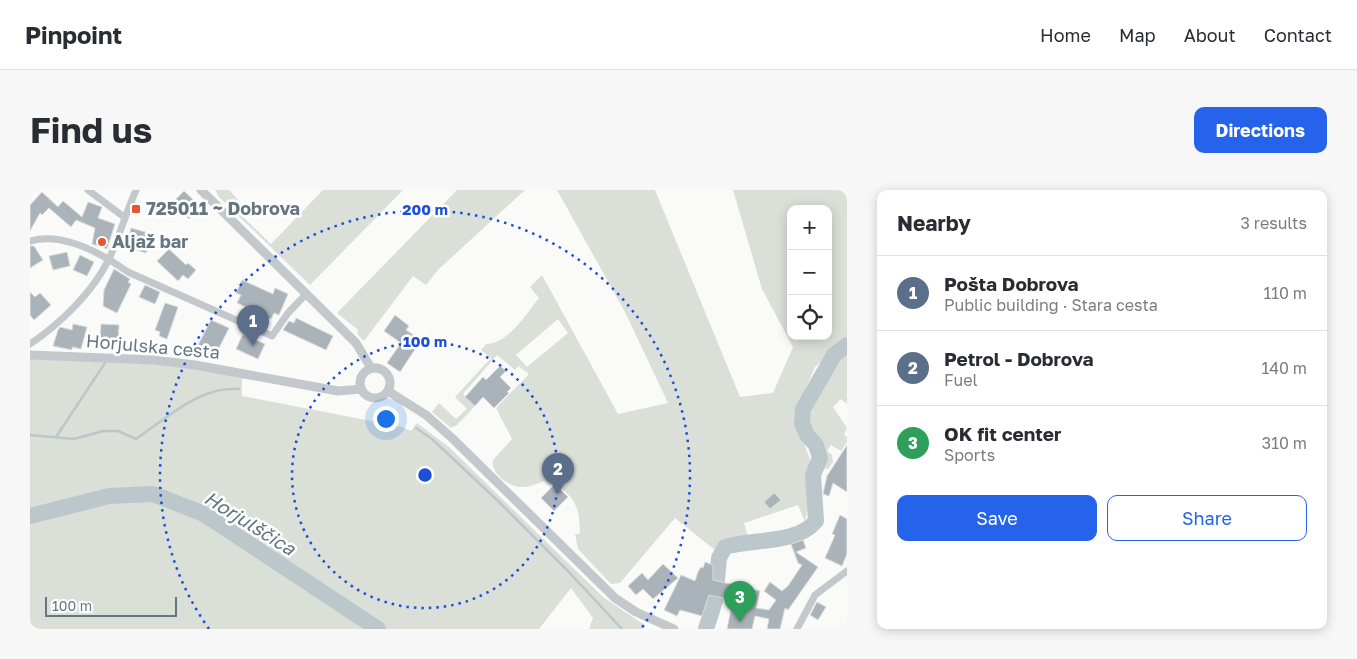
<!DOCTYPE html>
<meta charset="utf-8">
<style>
:root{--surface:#fff;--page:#f7f7f7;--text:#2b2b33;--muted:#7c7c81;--line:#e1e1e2;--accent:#2563eb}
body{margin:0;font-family:"Golos Text",sans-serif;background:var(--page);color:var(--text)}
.controls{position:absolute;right:15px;top:15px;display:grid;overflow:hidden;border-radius:10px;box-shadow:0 2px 12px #0003}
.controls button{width:45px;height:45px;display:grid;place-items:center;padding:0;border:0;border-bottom:1px solid var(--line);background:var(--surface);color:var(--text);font:25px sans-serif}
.scale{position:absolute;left:15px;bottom:12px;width:132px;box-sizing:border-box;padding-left:5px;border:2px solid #657683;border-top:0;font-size:14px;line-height:18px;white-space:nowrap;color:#657683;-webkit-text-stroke:4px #fff;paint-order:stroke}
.you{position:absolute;left:355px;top:228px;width:18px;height:18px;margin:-12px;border:4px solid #fff;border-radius:50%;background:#1a73e8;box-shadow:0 0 0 8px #1a73e833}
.badge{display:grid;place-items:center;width:32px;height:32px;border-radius:50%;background:var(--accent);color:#fff;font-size:16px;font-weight:700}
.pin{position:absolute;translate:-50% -41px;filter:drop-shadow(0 1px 2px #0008)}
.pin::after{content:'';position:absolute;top:26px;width:18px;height:15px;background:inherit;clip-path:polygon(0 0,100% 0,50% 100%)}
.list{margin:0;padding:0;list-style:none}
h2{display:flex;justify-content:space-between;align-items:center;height:65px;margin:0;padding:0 20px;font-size:21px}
h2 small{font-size:16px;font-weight:400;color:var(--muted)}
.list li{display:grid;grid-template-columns:32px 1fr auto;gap:15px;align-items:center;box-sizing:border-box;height:75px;padding:0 20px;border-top:1px solid var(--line)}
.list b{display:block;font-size:19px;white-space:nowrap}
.list p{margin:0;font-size:16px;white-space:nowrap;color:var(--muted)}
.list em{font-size:16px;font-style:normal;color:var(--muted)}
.actions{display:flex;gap:10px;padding:15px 20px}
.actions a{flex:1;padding:11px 0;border:1px solid var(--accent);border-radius:10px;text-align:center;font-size:18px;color:var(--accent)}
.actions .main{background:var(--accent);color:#fff}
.icon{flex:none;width:28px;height:28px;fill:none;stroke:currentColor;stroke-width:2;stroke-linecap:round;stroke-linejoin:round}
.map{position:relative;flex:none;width:817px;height:439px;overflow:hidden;border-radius:10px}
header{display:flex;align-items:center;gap:30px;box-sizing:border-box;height:70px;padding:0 25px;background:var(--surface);border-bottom:1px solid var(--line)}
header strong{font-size:24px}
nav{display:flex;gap:28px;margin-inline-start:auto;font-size:18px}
.intro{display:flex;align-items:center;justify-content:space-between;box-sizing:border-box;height:120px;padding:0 30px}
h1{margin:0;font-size:35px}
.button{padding:12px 22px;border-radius:10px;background:var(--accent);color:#fff;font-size:18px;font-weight:700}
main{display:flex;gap:30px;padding:0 30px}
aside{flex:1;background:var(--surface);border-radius:10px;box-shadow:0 2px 12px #0003}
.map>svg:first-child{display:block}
</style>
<header>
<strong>Pinpoint</strong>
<nav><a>Home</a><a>Map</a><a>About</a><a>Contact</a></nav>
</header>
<div class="intro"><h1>Find us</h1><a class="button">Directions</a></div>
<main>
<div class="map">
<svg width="817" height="439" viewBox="0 0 817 439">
<rect width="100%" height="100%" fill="#fafaf8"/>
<g fill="#dadfd7" fill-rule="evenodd">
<path d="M185,0H199L211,13L213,27L241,54L293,0H373L280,95L189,7Z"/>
<path d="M427,0H495L409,79L396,95L383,86L334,151L328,145L327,139L307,123Z"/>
<path d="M527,0H625L710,207L743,203L763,157L732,99L703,0H817V214L811,209L803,217L817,238L814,245L817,247V252L811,261L801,255L797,261L802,265L803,272L798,279L791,278C796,252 767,240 779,215C782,210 789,206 792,202L793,191L804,170L800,164L785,177L764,226L781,272C772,291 781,312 775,332L768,315L714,333L719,350L692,352L685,360L645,328L590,393L581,394L548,359L545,344H550C549,317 547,310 526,294L519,295L514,291C506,294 500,297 492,297C480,298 460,283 463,270L482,249L466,218L499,184L488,176L485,180L467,165L433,204L445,216L427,235L421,238L402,222L409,213L426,229L437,219L425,207L461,168L451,160L456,154C478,154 496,124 509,108L500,97L512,85L588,224L638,213L595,122ZM761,19H798V146H761ZM528,129L538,143L497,177L486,165Z"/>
<path d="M0,169C71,172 143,171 212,187V206L372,237L381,241L387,233L419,257L573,407L616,436L612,439H559L563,428L541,398L509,439H0Z"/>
</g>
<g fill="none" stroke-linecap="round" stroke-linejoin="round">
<g stroke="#bbc7cb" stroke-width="2.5">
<path d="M386,238L402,249L468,311L537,380L592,439"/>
<path d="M0,245L44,249L73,241H88L106,249C136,229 169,196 209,199"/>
<path d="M26,247L75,173"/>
</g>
<g stroke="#bbc7cb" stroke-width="16">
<path d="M0,326L79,306L123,304L174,324L348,439"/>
<path d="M676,439L685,411L689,368L695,357C723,348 766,355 786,331L783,285L790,268L786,255L777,245L772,233L773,219L804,165L817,155"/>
</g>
</g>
<g fill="#aab3b9" stroke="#dcdcda">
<path d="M154,1L171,17L159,29L142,13Z"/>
<path d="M12,2L28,17L33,11L52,27L58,12L72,17L68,28L85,34L77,59L62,54L65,38L46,30L41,37L19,18L12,25L10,23L0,41V15Z"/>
<path d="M101,38L126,45L121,60L118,59L116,63L96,57Z"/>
<path d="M0,56H4L13,70L0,78Z"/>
<path d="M139,59L156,75L158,73L166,80L158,89L153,85L148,91L127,71Z"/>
<path d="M37,62L40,76L23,80L19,66Z"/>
<path d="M50,65L64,72L57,86L43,80Z"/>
<path d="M84,79L100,89L98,92L101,94L87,123L73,116L74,100Z"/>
<path d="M212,90L243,104L245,98L258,104L249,125L244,123L241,129L207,113L211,105L206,103Z"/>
<path d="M115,95L130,102L125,114L109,107Z"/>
<path d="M0,102L5,107L10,103L21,115L4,130L0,125Z"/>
<path d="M135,113L148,117L137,149L129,146L130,142L125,140Z"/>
<path d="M365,125L379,136L376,140L391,150L370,182L357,173L371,153L354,141Z"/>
<path d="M266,128L303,146L296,160L253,140L259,131L264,133Z"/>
<path d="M181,130L199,138L183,170L165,161Z"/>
<path d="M43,134L57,137L51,159L42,157V160L23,156L28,140L30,137L42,140Z"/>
<path d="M71,134L89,135L88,151L70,149Z"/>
<path d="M213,144L235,154L228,169L206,159Z"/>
<path d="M90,151H99V161L89,160Z"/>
<path d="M470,176L476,181L470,187L481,198L477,202L479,203L464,218L453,207L445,216L435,207L453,187L456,190Z"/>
<path d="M817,255V302L803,293L799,306L793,304L797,286Z"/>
<path d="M525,294L538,307L524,321L511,308Z"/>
<path d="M744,303L751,310L740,319L734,312Z"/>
<path d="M810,325L817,329V364L812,376L795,368L805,345L802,344Z"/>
<path d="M773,350L776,358L766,362L788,377L758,420L755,418L750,439H737L739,429L725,426L722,439H697L703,410L679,405L672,426L650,420L647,426L634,420L651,385L665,391L668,382L671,377L673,378L675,372L683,375V390L730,401L726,418L739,420L746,410L734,401L740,392L752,401L758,396L772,375L768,373L761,354Z"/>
<path d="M633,374L648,388L623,409L613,399L606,405L598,396L612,383L618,390Z"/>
<path d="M787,412L796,417L788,430L780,425Z"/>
</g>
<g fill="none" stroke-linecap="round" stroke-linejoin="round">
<g stroke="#c3c8cc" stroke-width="7">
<path d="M58,0L94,27"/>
<path d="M0,51C33,42 71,63 98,82L242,146L258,123L277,103"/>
<path d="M0,154C30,134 63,102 79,69C89,47 96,23 106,0"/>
<path d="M767,439L785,405L817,381"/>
</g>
<g stroke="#c3c8cc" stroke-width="9">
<path d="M171,0L326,153L341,178"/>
<path d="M0,165L124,170L165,175L308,201L331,199"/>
<circle cx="345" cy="193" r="15"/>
<path d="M358,201L396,225L422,248L585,408L606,422L644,439"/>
</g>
</g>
<g fill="none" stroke="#1d4ed8" stroke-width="2.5" stroke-dasharray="2.5 5">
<circle cx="395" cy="285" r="133"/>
<path d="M179 439A265 265 0 1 1 611 439"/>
</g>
<g fill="#e4572e" stroke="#fff" stroke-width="2">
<rect x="101" y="14" width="10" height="10" rx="2.5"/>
<circle cx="72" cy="52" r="5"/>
</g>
<g text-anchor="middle" stroke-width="5" stroke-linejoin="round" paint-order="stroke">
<g font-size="18" font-weight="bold" fill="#657683" stroke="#fff" text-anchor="start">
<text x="116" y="25">725011 ~ Dobrova</text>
<text x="82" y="58">Aljaž bar</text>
</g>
<g font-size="18" fill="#657683" stroke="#fff">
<text transform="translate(123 157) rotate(5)" y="6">Horjulska cesta</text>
</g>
<g font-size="19" font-style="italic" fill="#60757c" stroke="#fff">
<text transform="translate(220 333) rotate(32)" y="7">Horjulščica</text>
</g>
</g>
<circle cx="395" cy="285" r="8" fill="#1d4ed8" stroke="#fff" stroke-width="2.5"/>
<g font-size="15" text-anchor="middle" font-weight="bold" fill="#1d4ed8" stroke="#fff" stroke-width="5" stroke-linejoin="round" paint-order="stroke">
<text x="395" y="25">200 m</text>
<text x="395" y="157">100 m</text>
</g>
</svg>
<div class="controls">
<button>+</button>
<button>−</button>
<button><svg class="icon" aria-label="locate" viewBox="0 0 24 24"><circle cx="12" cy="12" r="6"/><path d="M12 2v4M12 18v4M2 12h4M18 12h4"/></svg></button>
</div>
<div class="scale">100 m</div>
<div class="you"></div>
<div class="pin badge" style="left:223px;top:156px;background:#5c6f8a">1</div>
<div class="pin badge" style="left:528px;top:304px;background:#5c6f8a">2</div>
<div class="pin badge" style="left:710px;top:432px;background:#2e9e5b">3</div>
</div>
<aside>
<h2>Nearby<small>3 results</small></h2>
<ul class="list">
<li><span class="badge" style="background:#5c6f8a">1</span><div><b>Pošta Dobrova</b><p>Public building · Stara cesta</p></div><em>110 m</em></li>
<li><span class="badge" style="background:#5c6f8a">2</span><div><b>Petrol - Dobrova</b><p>Fuel</p></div><em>140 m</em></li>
<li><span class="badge" style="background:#2e9e5b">3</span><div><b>OK fit center</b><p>Sports</p></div><em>310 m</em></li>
</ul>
<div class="actions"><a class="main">Save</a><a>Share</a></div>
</aside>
</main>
